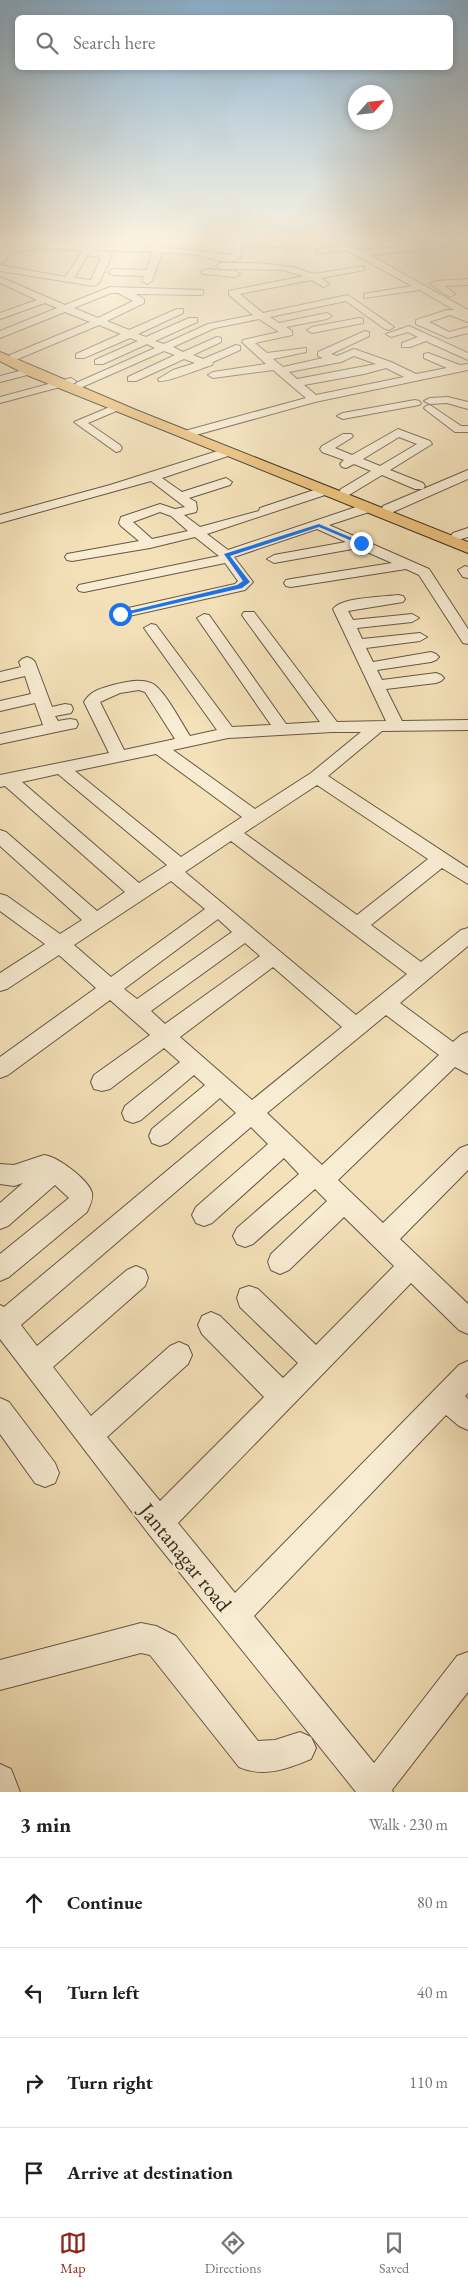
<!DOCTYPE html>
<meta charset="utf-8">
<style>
:root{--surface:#fff;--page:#f6f6f6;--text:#202124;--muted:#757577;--line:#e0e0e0;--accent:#8f2418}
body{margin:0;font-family:"EB Garamond",serif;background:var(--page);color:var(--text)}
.compass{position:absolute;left:348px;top:85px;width:45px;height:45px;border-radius:50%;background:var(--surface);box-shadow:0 2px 8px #0003;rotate:63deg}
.stop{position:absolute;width:15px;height:15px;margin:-11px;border:4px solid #1a73e8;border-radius:50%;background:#fff}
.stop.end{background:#1a73e8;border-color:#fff;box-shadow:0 1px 5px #0008}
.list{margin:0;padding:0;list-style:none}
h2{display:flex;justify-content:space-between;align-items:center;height:65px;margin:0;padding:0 20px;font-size:21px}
h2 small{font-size:16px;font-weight:400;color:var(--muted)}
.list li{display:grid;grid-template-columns:32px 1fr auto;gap:15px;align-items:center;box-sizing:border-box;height:90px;padding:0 20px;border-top:1px solid var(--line)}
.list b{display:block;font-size:19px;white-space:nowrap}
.list em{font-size:16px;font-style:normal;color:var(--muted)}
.icon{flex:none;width:28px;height:28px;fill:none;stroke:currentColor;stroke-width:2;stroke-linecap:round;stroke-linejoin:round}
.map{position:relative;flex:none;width:468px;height:1792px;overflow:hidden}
.search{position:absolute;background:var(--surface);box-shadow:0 2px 8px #0003;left:15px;right:15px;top:15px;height:55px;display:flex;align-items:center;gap:12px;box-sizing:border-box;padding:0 18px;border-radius:8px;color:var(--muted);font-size:19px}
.sheet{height:425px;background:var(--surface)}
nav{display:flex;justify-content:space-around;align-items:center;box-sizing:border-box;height:70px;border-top:1px solid var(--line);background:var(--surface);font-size:14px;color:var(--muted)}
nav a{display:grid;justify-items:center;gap:2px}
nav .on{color:var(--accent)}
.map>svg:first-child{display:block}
</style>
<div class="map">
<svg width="468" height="1792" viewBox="0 0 468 1792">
<rect width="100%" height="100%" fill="#f4e1b9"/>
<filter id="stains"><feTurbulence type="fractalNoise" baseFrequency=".004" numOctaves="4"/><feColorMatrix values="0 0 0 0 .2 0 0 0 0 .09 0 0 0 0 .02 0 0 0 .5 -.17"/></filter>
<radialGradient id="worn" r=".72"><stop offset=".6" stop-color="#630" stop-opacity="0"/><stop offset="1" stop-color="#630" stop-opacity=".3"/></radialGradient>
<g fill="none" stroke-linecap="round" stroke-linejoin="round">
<defs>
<g id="minor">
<path d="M158,238L166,239L164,247L231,255L236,238L289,242L293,245L289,248L243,245L240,258C229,267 209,257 198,255C186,254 174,253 162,252L152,281L147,284L142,281L144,276L113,275L108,272L113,269L146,270L153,252L92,250L106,252L111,257L99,283L94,286L0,271V265L65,277L83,250L43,249L12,251L3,263L0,264V255L6,247L43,243L155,246ZM88,255L101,257L91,280L74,278Z"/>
<path d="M325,238H337L361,250L444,242L446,240L445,238H454L455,243L446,247L370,255L468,310V322L450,315L429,322L449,332L468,327V333L448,338L416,324V320L447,310H454L420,290L364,298V294L412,286L346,250L316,254V250L338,246Z"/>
<path d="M256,263L293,267L314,274L364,266V270L321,278L329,284L324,287L311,280L240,294L263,313L348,295L394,327L389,330L385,329L346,301L270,317L279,323L327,313L332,316L327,319L286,327L292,331V335L255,343L267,353L306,348V352L273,359L283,367L323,358L318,356V352L365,331L369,332V336L331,354L337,356L354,349L391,362L416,374L447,368L424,358V354L428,353L460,365L468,364V370L315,402L185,438L181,436L179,434L181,432L306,398L273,370L213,378L208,375L213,372L266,364L242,342L243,340L279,332L259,319L215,328L173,347L183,352L217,337L221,338V342L193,355L203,359L236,345L240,346V350L213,362L212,365C202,368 166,383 159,381L158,379L173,370L195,363L184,359L136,381H128V377L175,355L164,351L80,388L75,385L76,383L155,348L147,344L103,364H95V360L138,341L130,338L84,358H76V354L121,334L99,325L18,359H10V355L90,322L65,312L0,338V331L57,308L45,303L0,319V313L37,300L0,283V277L65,305L110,287L203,290V294L200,295L135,294L144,299V303L107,321L129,330L177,309H183V313L138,334L146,337L189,318H197V322L155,341L164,344L208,324L253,315L229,295V291L304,276L282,270L221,269L216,266L221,263ZM111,293H118L133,301L98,318L74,308ZM354,356L376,364L297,379L289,372L341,362ZM386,368L404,377L316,395L304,385L364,374Z"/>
<path d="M206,269L235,271L240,274L235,277L203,274L201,272Z"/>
<path d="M468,279V285L445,286L455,294L450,297L430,284L435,281Z"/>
<path d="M359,318L363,319V323L312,333L307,330L312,327Z"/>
<path d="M409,326L468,353V360L426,341L410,347H402V343L418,337L408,332L391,337L386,334Z"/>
<path d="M31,368L35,369V373L0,382V376Z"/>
<path d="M71,378L76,381L75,383L0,403V397Z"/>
<path d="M448,397L468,402V409L447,403L430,404L424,401L430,398Z"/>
<path d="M415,400L419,401L421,403L419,405L343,419L337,416L343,413Z"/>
<path d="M117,404L121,405L123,407L121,409L88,423L120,445L122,448L120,451L116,452L74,422Z"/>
<path d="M430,405L461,426H468V432H455L426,410L424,408L426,406Z"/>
<path d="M398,429L430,441L432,444L390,470L423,483L425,486L423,489H415L382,475L349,495H341L339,492L341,489L371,471L354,464L346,468L342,467L340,464L344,460L322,452L320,449L322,446L343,434H351L353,436L351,438L335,448L352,455ZM399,437L417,444L380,466L363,459Z"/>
<path d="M227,448L233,452L231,455L162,478L182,492L226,478L232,482L230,485L189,498L196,502L197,509L196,512L184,515L200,527L259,511L260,508L320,488H328L330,491L328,494L207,534L228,550L362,505H372L373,508L372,511L329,525L429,569L468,629V644L463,643L419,575L406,569L291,587L286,586L284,583L286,580L291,579L392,563L358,548L274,563L267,559L274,555L346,542L317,529L234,557L253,582L245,590L120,618L115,617L113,614L115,611L235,584L238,581L225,563L84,592L79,591L77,588L79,585L219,556L195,537L150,548L72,561L67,560L65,557L67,554L139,541L121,526L119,523L121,517L160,504L175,509L185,507L151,481L0,523V515L110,485ZM160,512L171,516L188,531L152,539L133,522Z"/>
<path d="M468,470V479L393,512L388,513L382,509L383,506Z"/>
<path d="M468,528V537L458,540L451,536L453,533Z"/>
<path d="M465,566L468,567V578L463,577L458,570Z"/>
<path d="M398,595L403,596L405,599L403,602L348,611L353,620L412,614L419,618L412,622L357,628L362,639L420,633L427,637L420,641L366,648L373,662L431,652L436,654L439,657L436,660L431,662L377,670L382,680L436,673L441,675L444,678L441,681L436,683L386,689L402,721L468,720V730L382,731L328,776L468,868V884L442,868L371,925L421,962L461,930L468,928V946L400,1003L453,1042L461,1035L468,1032V1074L455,1067L338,1180L383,1223L460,1148L468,1145V1170L400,1239L468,1304V1334L459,1330L411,1283L178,1523L235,1593L459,1365L468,1361V1393L465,1396L468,1399V1430L459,1426L446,1415L254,1616L374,1763L457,1656L468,1652V1692L392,1790L393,1792H356L148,1533L0,1339V1305L4,1307L236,1113L220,1098L168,1143L160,1146L152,1143L149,1136L152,1129L205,1085L194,1075L141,1120L133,1123L125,1120L122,1113L125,1106L180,1062L164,1048L110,1089L102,1091L94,1089L91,1082L94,1075L150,1035L110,1000L8,1075L0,1078V1057L96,988L59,955L7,989L0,991V973L45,944L0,911V894L7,896L60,934L82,920L0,846V830L6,832L97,911L125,892L5,786L0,787V775L109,753L84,702C90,691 102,688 113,685C125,682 139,678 151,683C163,687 182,724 190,736L217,730L144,628L151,624L156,625L232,727L271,725L197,618L204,614L209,615L286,724L320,722L244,618L242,615L244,612H254L337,722L386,721L333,609C342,597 383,597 398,595ZM139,690L145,692L175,739L124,750L100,702L120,693ZM332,732H361L311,773L255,809L173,750L228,738ZM156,754L242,817L181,857L75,771ZM58,774L167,865L139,883L22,782ZM317,785L428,859L357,915L244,833ZM231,841L407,974L356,1015L185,872ZM171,881L205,909L111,977L74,945ZM218,919L232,932L137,999L124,989ZM245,943L260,956L165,1024L151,1011ZM273,967L342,1027L252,1100L180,1037ZM386,1015L439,1055L322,1165L267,1113ZM251,1127L268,1144L196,1207L192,1215L196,1223L204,1226L212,1223L284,1158L299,1174L237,1228L233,1236L237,1244L245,1247L253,1244L315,1189L327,1201L271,1254L268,1262L271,1270L280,1274L289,1270L344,1217L394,1266L316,1345L258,1289L249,1286L240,1289L237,1298L240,1307L298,1363L283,1378L220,1316L211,1312L202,1316L198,1325L202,1334L264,1397L160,1501L107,1437L188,1364L192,1355L188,1346L179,1342L170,1346L91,1416L53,1367L145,1286L148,1278L145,1270L136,1266L127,1270L37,1346L21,1325Z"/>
<path d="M27,657L32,659L35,662L52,707L65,704L71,705L73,709L71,713L55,716L58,721L70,719L76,720L78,724L76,728L70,729L0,744V734L43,725L35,703L0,711V701L31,694L25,676L0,682V672L21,667L19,662L22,659Z"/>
<path d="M44,1155C57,1156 89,1180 92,1193C93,1200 90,1205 87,1212L9,1277L0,1281V1254L69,1198L55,1185L8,1226L0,1229V1203L23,1183L14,1186L0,1184V1164L14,1165Z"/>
<path d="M0,1398L9,1402L55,1463L59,1473L55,1483L45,1487L35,1483L0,1434Z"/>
<path d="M141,1623L156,1626L176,1636L258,1741L275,1740L300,1732L311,1737L316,1748L311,1759C287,1769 264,1778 239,1767L150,1655L141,1653L0,1690V1660Z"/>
<path d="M0,1764L11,1769L20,1792H0Z"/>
</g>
<path id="major" d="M0,352L136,410L468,542V553L29,376L0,361Z"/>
</defs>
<use href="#minor" stroke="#665846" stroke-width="2"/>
<use href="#major" stroke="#362a1f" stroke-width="2"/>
<use href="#minor" fill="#f8ecd2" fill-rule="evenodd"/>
<use href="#major" fill="#eac07c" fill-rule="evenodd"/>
</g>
<linearGradient id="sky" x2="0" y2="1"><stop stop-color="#8cb6d6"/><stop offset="0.49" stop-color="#faf2e0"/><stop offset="1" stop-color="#faf2e0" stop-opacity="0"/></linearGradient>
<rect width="468" height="489" fill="url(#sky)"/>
<path fill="#1a73e8" d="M319,524L364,543L359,544L319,527L230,556L250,582L242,588L120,616L117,614L237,585L243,581L224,554Z"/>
<g text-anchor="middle" stroke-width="4.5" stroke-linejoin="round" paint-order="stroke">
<g font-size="22" fill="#362a1f" stroke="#f8ecd2">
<text transform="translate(186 1557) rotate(51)" y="8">Jantanagar road</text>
</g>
</g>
<rect width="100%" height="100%" filter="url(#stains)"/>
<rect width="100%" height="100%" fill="url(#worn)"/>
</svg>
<svg class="compass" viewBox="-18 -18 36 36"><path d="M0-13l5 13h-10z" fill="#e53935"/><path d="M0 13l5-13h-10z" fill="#757577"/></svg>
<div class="stop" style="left:120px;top:614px"></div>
<div class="stop end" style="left:361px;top:543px"></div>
<div class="search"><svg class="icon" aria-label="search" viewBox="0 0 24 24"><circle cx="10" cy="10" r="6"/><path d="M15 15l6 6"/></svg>Search here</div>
</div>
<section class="sheet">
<h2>3 min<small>Walk · 230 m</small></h2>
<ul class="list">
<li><svg class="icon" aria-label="ahead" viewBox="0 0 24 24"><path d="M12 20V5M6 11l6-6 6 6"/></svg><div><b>Continue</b></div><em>80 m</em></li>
<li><svg class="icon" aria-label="left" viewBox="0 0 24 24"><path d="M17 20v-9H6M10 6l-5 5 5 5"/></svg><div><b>Turn left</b></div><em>40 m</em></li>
<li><svg class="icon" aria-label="right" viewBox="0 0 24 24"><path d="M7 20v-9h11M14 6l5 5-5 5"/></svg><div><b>Turn right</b></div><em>110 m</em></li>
<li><svg class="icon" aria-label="arrive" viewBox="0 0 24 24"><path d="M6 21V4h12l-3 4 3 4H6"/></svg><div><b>Arrive at destination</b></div></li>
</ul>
</section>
<nav>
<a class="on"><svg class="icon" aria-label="map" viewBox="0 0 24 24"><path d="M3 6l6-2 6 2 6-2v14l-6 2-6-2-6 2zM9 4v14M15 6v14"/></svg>Map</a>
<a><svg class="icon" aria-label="directions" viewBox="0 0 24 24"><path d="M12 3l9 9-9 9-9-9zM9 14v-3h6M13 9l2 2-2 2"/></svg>Directions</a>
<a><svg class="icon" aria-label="saved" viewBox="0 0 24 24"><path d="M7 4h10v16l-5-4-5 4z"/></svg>Saved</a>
</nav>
